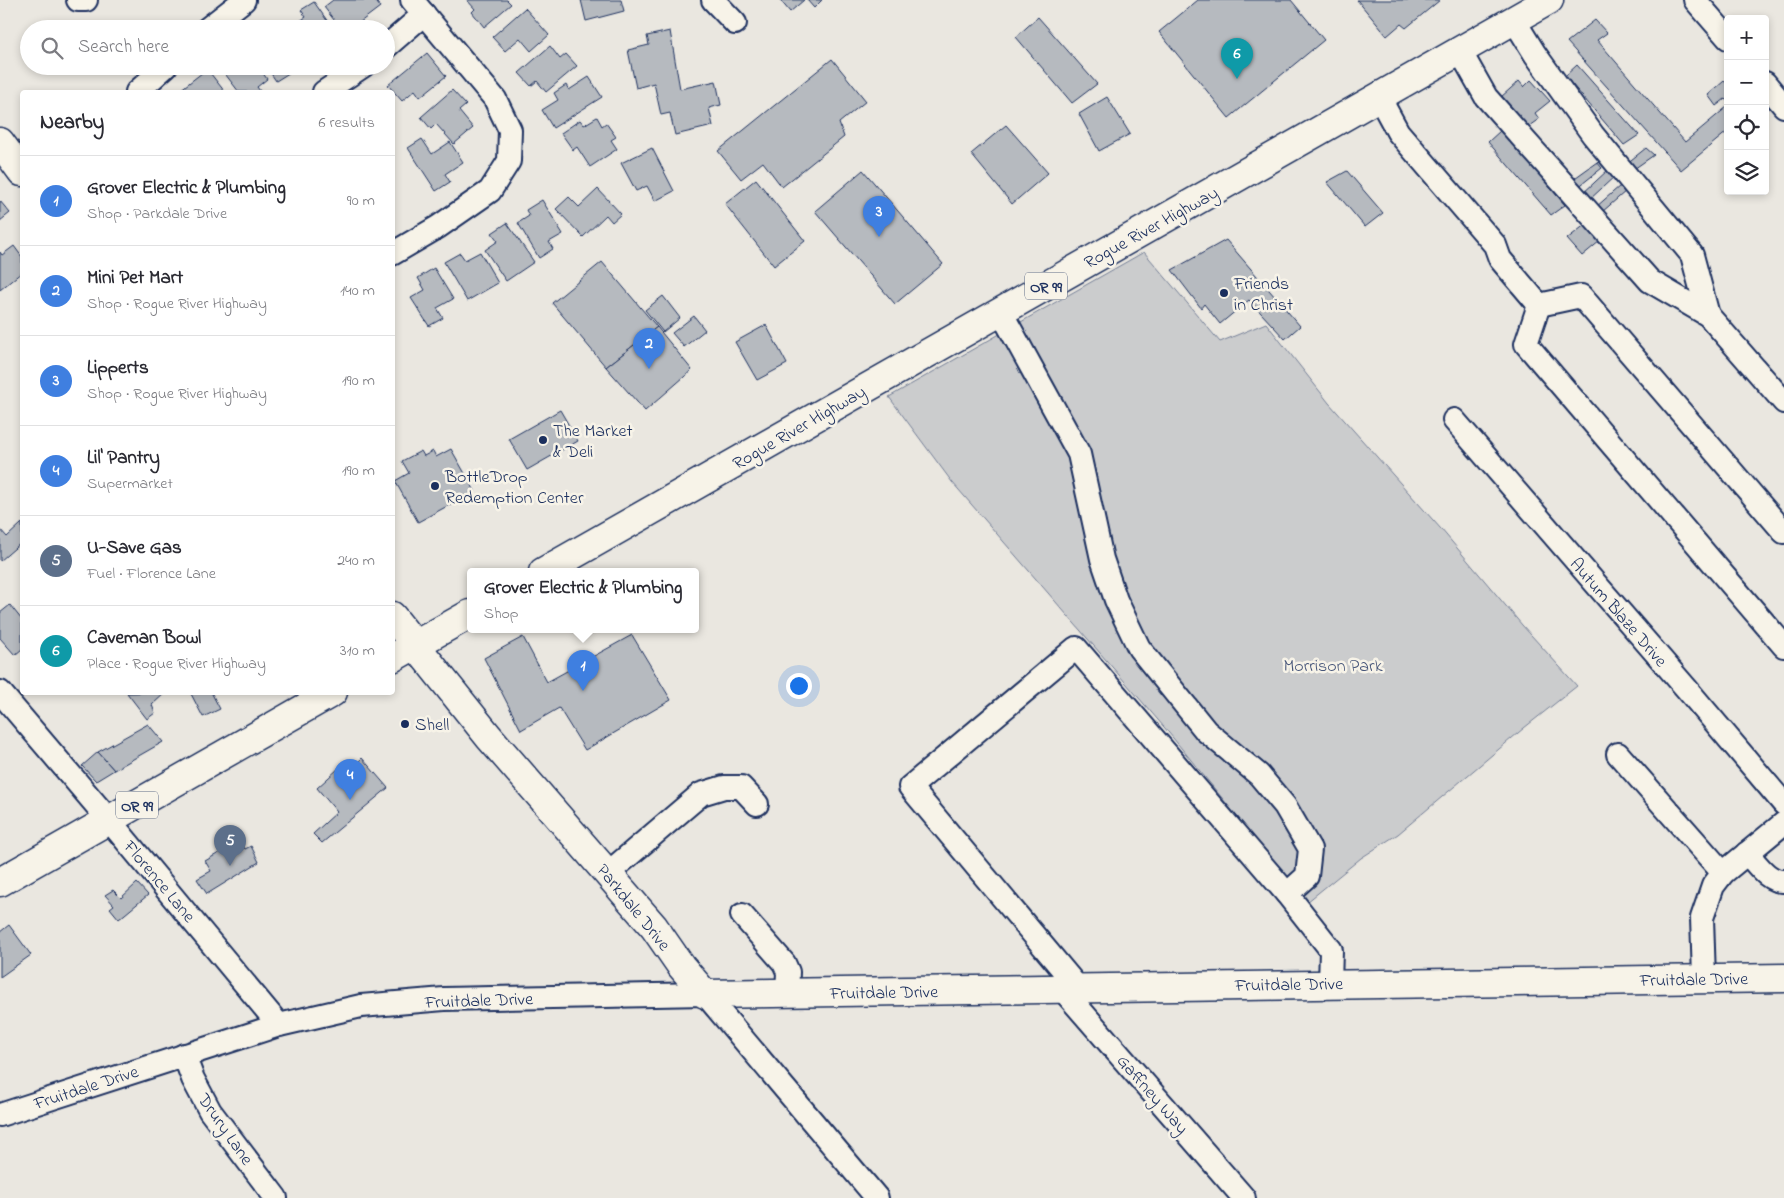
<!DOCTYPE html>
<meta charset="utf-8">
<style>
:root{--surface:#fff;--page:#f2f2f3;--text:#2b2b33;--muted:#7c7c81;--line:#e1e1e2;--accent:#7c3aed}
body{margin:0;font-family:"Indie Flower",sans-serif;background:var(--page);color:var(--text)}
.controls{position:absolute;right:15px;top:15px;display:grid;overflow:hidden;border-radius:5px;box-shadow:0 2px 8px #0003}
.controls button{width:45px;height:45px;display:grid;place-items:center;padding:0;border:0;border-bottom:1px solid var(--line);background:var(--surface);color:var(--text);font:25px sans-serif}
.you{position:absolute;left:798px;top:685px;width:18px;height:18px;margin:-12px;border:4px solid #fff;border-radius:50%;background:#1a73e8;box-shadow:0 0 0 8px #1a73e833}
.badge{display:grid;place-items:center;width:32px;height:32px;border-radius:50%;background:var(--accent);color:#fff;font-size:16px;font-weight:700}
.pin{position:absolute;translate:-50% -41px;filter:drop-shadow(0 1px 2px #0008)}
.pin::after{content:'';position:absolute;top:26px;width:18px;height:15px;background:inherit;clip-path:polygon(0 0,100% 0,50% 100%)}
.popup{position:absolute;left:467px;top:568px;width:232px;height:65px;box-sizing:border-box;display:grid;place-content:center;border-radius:5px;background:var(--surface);filter:drop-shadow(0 1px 4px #0005);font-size:16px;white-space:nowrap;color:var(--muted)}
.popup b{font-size:19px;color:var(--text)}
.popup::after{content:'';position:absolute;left:50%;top:100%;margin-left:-10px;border:10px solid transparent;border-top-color:var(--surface)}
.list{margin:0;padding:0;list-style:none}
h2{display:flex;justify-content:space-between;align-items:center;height:65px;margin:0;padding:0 20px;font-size:21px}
h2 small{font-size:16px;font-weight:400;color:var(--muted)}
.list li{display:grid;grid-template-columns:32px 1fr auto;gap:15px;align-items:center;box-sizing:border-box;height:90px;padding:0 20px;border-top:1px solid var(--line)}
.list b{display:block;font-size:19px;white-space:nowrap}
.list p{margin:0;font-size:16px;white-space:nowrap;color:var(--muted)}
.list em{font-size:16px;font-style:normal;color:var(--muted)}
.icon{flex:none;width:28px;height:28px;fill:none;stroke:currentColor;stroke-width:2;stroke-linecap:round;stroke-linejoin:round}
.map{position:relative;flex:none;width:1784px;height:1198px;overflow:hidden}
.search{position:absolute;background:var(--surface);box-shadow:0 2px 8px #0003;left:20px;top:20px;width:375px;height:55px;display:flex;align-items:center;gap:12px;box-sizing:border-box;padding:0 18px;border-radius:28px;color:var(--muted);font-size:19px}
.panel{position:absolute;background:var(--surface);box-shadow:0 2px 8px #0003;left:20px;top:90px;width:375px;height:605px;border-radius:5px}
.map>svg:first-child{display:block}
</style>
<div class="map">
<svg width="1784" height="1198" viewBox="0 0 1784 1198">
<rect width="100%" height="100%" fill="#eae7e0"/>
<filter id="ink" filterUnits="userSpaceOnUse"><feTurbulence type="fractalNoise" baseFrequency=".02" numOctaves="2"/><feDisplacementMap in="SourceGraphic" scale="10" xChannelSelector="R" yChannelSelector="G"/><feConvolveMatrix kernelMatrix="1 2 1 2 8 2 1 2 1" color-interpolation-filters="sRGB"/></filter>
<g filter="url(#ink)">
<path fill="#cbcccd" stroke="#737e96" d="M1144,252L1220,342L1266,323L1329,403L1441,529L1522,625L1577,686L1524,728L1398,834L1361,858L1307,902L1164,727L952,482L889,397Z"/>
<g fill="#b6babf" stroke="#1b2f5e">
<path d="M333,0H375L380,7L351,29H341L324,7Z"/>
<path d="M467,0H507L511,4L484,27L472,12L475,9Z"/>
<path d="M581,0H621L624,11L586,21Z"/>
<path d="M780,0H804L790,12Z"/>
<path d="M807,0H822L814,8Z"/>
<path d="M1198,0H1291L1324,40L1229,118L1159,32Z"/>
<path d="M1357,0H1440L1406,28L1401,24L1387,36Z"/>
<path d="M314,2L333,29H292L291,27L306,17L301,10Z"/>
<path d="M525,8L549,35L531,51L520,38L505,51L492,37Z"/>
<path d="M1038,17L1097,84L1072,103L1016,37Z"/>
<path d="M1595,20L1607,33L1597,40L1685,142L1728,106V131L1681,170L1567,42Z"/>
<path d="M670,31L680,89L716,81L721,105L709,108L713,126L675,135L670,113L661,115L654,83L636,88L628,50L649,45L647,36Z"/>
<path d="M550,46L560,59L566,54L577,66L546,92L537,81L531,86L519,73Z"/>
<path d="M427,53L446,76L420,97L415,90L402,101L388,85Z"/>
<path d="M832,59L866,101L839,123L844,137L782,187L763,162L741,179L718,151Z"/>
<path d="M1577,65L1639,135L1624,145L1565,76Z"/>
<path d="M219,66H258L267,79L257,87L260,91L259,92H239Z"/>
<path d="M266,66H289L292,71L276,81Z"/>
<path d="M207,69L225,92H182L180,90Z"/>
<path d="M589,77L602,97L553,128L542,110L558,100L554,93L566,85L569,90Z"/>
<path d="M1531,80L1550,101L1535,113L1539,119L1526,128L1501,97L1519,81L1524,87Z"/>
<path d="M1724,81L1728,85V102L1725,99L1716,106L1708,95Z"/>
<path d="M452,90L466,105L459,111L473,128L454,144L436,124L431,129L421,117Z"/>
<path d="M1107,97L1130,134L1099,151L1079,114Z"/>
<path d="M597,117L602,126L606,123L616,137L611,140L617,149L590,167L577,147L573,150L561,133L580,120L584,125Z"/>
<path d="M1006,125L1048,173L1012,204L971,154Z"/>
<path d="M1501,130L1565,205L1551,215L1488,142Z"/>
<path d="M422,139L432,154L450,142L463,162L445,174L450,182L436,191L408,148Z"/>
<path d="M652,148L674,191L655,201L647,186L636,191L621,163Z"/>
<path d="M1646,148L1654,155L1631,171L1626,164Z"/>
<path d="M1597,162L1602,168L1577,188L1572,180Z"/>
<path d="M1609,169L1616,175L1588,201L1581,195Z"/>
<path d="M863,170L943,264L895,304L815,211Z"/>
<path d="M1347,171L1383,213L1365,227L1327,182Z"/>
<path d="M756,179L805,241L774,266L725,204Z"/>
<path d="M1620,186L1626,191L1602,212L1596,207Z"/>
<path d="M598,189L621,214L612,222L606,215L583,237L556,209L569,197L579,207Z"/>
<path d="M542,200L563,234L549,242L553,249L539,258L518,223L529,216L526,210Z"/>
<path d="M0,201L10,213L0,221Z"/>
<path d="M1591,220L1606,236L1582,256L1567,239Z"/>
<path d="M507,223L534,262L506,281L485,250L498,241L492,233Z"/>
<path d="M1226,240L1300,326L1285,339L1249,300L1220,324L1204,304L1201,308L1172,270Z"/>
<path d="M14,246L22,257V272L0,290V252L2,255Z"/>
<path d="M480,252L498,283L467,301L444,262L460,253L465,260Z"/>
<path d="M602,262L657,327L606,367L552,303Z"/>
<path d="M434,268L453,299L437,308L443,318L429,326L411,298L425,290L418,278Z"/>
<path d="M663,296L680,318L663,332L645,310Z"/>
<path d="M694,316L705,330L684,347L672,333Z"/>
<path d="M766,325L787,364L757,380L735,342Z"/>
<path d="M657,327L692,370L645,411L606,367Z"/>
<path d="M560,410L578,441L527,470L509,439Z"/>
<path d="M451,449L475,491L418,522L395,481L409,473L402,461L421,451L424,456L433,451L436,457Z"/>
<path d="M22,523V542L0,561V529L7,537Z"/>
<path d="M10,605L22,620V649L15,655L0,638V613Z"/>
<path d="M632,635L671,700L585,750L559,708L521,730L484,658L523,637L547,682Z"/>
<path d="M166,692L152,705L155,713L147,719L127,693Z"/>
<path d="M190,692H211L220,709L203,717Z"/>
<path d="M148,724L163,742L114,770L98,752Z"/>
<path d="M98,752L114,770L96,781L82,766Z"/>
<path d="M362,758L388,788L322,843L313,834L337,812L317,788L339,768L344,776Z"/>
<path d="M240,841L245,849L251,846L259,862L207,894L197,879L211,871L205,861Z"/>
<path d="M137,883L148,895L119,919L110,908L114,905L105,895L113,890L121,898Z"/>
<path d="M9,925L31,955L0,977V932Z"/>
</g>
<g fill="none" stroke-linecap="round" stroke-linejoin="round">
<defs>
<g id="minor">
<path d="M78,0H86"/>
<path d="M713,0L735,23"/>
<path d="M1695,0L1728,38"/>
<path d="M1514,20L1535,54L1593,135L1692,255L1708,315"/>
<path d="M207,29L244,0"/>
<path d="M386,47L424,14"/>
<path d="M1460,51L1486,97L1650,281L1708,315L1784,402"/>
<path d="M1765,83L1784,106"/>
<path d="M137,92L166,66"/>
<path d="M324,92L363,66"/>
<path d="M1379,97L1398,132L1495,245L1500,259L1539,305"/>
<path d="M392,254L438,227L490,191L509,161L510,130L495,99L412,0"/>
<path d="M1539,305L1526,344L1784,646"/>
<path d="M1539,305L1581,296L1784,532"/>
<path d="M1001,312L1079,454L1102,559L1116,600L1139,648L1206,731L1259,775L1285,806L1310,849L1307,876L1287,894"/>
<path d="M1454,420L1686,688L1784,804"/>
<path d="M0,692L109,820L279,1025"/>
<path d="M1618,754L1723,873"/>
<path d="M1747,853C1757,864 1768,882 1784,881"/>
<path d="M607,874L701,794L724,787H741L757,804"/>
<path d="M742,915L784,963L788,972L787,993"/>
<path d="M1704,978L1702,918L1713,886L1723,873L1784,823"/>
<path d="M1079,989L910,787L1076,648L1287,894L1331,950L1330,984"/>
<path d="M1063,990L1244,1198"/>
<path d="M184,1055L193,1079L210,1111L276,1198"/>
<path d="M0,1115L279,1025L361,1006L444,999L705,994L877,1198"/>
</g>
<g id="major">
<path d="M0,142L22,172"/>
<path d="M543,572L1549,0"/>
<path d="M392,616L489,737L654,927L681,966L705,994L1784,978"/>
<path d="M392,658L470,614"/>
<path d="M0,882L333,692"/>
</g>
</defs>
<use href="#minor" stroke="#1b2f5e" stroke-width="26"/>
<use href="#major" stroke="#1b2f5e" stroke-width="31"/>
<use href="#minor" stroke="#f7f3e8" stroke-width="22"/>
<use href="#major" stroke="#f7f3e8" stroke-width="28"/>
</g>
</g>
<g fill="#1b2f5e" stroke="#f7f3e8" stroke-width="2">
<circle cx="1224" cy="293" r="5"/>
<circle cx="543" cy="440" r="5"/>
<circle cx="435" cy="486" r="5"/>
<circle cx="405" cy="724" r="5"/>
</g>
<g text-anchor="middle" stroke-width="5" stroke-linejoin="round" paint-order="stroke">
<g fill="#f7f3e8" stroke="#5d6a87" stroke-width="1">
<rect x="1025" y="272.5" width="42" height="27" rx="4"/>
<rect x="116" y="791.5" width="42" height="27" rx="4"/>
</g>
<g font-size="16" font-weight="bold" fill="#1b2f5e">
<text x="1046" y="292">OR 99</text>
<text x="137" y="811">OR 99</text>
</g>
<g font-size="18" fill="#1b2f5e" stroke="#f7f3e8">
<text transform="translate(1151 227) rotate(-29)" y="6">Rogue River Highway</text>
<text transform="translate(799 427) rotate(-30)" y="6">Rogue River Highway</text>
<text transform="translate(1619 612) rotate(49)" y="6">Autum Blaze Drive</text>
<text transform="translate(160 881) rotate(50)" y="6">Florence Lane</text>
<text transform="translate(634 907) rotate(51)" y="6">Parkdale Drive</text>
<text transform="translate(1694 979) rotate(-1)" y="6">Fruitdale Drive</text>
<text transform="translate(1289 984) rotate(-1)" y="6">Fruitdale Drive</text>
<text transform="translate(884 992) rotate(-1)" y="6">Fruitdale Drive</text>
<text transform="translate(479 1000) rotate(-2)" y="6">Fruitdale Drive</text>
<text transform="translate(86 1087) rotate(-18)" y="6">Fruitdale Drive</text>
<text transform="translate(1153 1094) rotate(49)" y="6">Gaffney Way</text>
<text transform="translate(226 1129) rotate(55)" y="6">Drury Lane</text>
</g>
<g font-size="18" fill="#1b2f5e" stroke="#f7f3e8" text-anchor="start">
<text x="1234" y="289">Friends<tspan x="1234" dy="21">in Christ</tspan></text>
<text x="553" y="436">The Market<tspan x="553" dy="21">&amp; Deli</tspan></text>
<text x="445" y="482">BottleDrop<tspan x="445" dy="21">Redemption Center</tspan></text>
<text x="415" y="730">Shell</text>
</g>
<g font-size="18" fill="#47567a" stroke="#f7f3e8">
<text x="1333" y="671">Morrison Park</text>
</g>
</g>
</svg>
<div class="controls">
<button>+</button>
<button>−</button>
<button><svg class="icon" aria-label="locate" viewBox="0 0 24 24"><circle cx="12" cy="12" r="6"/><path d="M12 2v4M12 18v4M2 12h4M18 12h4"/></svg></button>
<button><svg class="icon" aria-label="layers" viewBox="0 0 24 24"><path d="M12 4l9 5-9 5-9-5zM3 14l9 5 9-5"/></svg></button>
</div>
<div class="you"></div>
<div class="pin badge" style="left:583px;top:691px;background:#3f7fe0">1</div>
<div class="popup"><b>Grover Electric &amp; Plumbing</b>Shop</div>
<div class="pin badge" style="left:649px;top:369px;background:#3f7fe0">2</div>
<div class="pin badge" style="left:879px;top:237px;background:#3f7fe0">3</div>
<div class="pin badge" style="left:350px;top:800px;background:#3f7fe0">4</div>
<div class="pin badge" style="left:230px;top:866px;background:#5c6f8a">5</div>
<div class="pin badge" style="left:1237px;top:79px;background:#0f9aa8">6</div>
<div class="search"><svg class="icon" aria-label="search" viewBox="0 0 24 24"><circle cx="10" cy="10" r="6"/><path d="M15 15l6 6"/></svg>Search here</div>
<section class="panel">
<h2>Nearby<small>6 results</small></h2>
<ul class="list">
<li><span class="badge" style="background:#3f7fe0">1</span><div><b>Grover Electric &amp; Plumbing</b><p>Shop · Parkdale Drive</p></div><em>90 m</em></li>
<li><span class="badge" style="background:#3f7fe0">2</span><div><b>Mini Pet Mart</b><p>Shop · Rogue River Highway</p></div><em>140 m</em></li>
<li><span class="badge" style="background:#3f7fe0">3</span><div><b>Lipperts</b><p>Shop · Rogue River Highway</p></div><em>190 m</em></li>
<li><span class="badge" style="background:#3f7fe0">4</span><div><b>Lil' Pantry</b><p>Supermarket</p></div><em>190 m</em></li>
<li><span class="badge" style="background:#5c6f8a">5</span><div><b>U-Save Gas</b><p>Fuel · Florence Lane</p></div><em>240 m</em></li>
<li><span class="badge" style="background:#0f9aa8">6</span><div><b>Caveman Bowl</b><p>Place · Rogue River Highway</p></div><em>310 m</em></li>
</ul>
</section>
</div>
